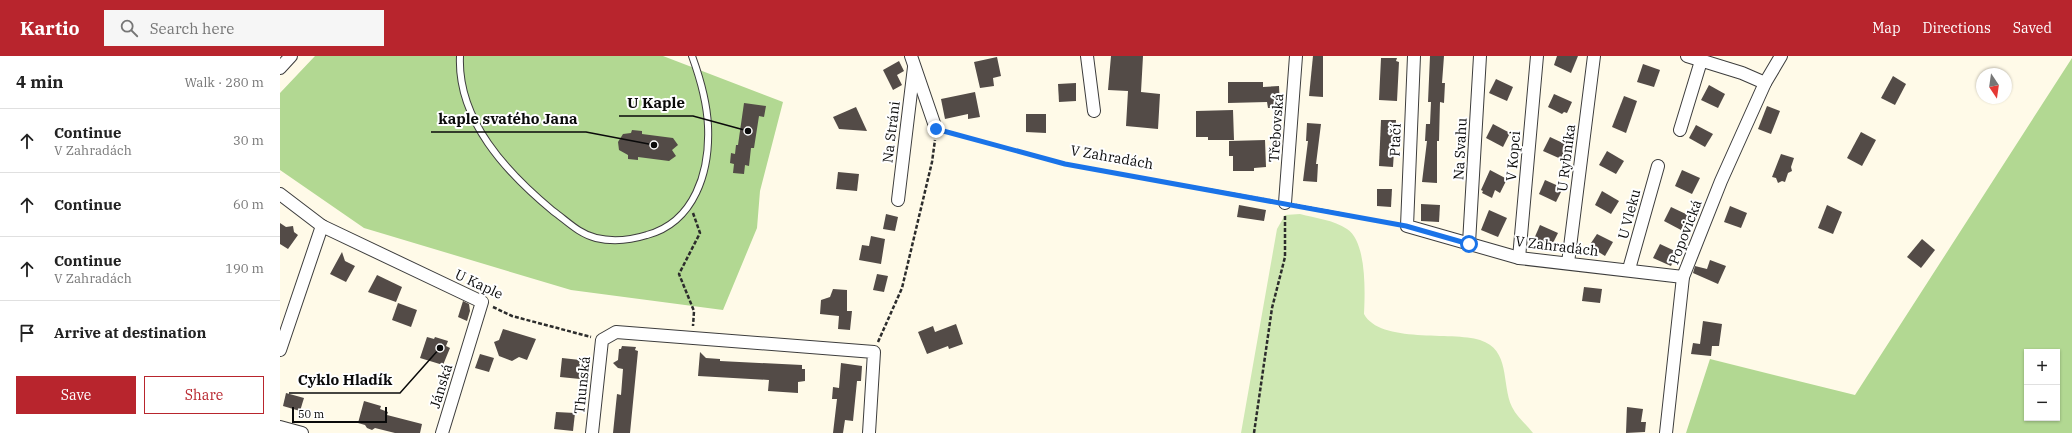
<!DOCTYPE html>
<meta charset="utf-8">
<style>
:root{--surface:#fff;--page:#f6f6f6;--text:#222;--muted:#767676;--line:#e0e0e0;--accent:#b8252d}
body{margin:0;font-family:"IBM Plex Serif",serif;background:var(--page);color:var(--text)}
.controls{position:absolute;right:12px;bottom:12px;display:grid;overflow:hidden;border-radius:0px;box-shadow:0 1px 3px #0004}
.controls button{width:36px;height:36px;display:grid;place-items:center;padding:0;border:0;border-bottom:1px solid var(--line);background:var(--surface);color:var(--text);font:20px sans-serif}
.compass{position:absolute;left:1696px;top:12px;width:36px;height:36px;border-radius:50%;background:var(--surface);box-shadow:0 1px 3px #0004;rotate:167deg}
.scale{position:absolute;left:12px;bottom:10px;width:95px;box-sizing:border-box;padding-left:4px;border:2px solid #0a0a0a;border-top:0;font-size:11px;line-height:14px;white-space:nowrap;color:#0a0a0a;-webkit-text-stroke:3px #fff;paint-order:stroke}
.stop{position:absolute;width:12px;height:12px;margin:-9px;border:3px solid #1a73e8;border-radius:50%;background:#fff}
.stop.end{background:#1a73e8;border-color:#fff;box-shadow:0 1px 4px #0008}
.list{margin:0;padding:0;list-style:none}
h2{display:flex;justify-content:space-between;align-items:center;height:52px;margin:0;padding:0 16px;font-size:17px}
h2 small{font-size:13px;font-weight:400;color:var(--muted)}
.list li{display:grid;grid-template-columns:26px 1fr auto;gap:12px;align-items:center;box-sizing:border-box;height:64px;padding:0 16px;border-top:1px solid var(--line)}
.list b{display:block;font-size:15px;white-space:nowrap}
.list p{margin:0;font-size:13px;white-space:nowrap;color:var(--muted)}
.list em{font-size:13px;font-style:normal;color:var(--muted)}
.actions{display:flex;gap:8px;padding:12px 16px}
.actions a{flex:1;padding:9px 0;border:1px solid var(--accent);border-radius:0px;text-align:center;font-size:14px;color:var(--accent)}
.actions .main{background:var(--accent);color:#fff}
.icon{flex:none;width:22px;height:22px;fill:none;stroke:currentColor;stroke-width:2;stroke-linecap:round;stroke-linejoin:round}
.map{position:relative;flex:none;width:1792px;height:377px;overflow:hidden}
header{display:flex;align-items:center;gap:24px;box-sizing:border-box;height:56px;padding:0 20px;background:var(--accent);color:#fff}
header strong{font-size:19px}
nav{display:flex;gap:22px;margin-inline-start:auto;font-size:14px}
.search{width:280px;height:36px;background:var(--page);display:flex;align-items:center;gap:10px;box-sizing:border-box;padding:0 14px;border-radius:0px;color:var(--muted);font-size:15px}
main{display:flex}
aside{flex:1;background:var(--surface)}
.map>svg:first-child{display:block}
</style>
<header>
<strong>Kartio</strong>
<div class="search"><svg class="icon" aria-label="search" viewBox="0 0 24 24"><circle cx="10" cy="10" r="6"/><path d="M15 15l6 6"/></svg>Search here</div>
<nav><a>Map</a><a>Directions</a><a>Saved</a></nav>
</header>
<main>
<aside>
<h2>4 min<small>Walk · 280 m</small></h2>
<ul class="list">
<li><svg class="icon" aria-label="ahead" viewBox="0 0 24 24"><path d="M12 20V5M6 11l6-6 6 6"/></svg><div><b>Continue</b><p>V Zahradách</p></div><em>30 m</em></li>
<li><svg class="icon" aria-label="ahead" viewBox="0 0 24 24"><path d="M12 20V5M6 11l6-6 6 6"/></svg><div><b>Continue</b></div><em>60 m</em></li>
<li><svg class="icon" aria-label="ahead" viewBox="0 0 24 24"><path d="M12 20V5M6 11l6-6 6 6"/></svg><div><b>Continue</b><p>V Zahradách</p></div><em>190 m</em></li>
<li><svg class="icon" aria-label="arrive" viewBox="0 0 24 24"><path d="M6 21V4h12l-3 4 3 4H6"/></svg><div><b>Arrive at destination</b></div></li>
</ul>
<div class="actions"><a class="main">Save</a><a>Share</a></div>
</aside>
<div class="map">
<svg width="1792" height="377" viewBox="0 0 1792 377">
<rect width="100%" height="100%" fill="#fffae8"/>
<path fill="#cfe8b3" d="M1020,158C1035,162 1054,164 1067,173C1087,186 1085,237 1084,258C1100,288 1172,275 1200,284C1231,294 1221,327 1232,351C1237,361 1246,368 1253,377H961L997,173L1005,159Z"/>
<g fill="#b2d892" fill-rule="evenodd">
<path d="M35,0H383L503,46L480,135L477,172L443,254L291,234L84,172L0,114V37Z"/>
<path d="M1792,2V377H1406L1430,303L1575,339ZM1747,296H1777V362H1747Z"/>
</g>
<g fill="#534b47">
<path d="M831,0H863L861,36L880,38L878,73L846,70L848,35L828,34Z"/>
<path d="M1033,0H1043V41L1029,40Z"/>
<path d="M1150,0H1164L1162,27H1165L1164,47L1160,46L1159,85H1157V127L1142,126L1147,85H1145L1146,68H1150L1151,46H1148Z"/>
<path d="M1277,0H1298L1291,17L1274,9Z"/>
<path d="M717,1L721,20L713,22L714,30L700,32L694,6Z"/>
<path d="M1101,2H1117L1116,5L1119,6L1117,45L1099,44Z"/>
<path d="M619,5L624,15L617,19L622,29L613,34L603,14Z"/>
<path d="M1363,8L1380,14L1374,31L1357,26Z"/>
<path d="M1613,20L1626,28L1615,49L1601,42Z"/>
<path d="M1216,23L1233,31L1227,45L1209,37Z"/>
<path d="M948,26H983V31L999,30L1000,51L988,52L987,46L948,47Z"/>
<path d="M796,27V45L779,46L778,28Z"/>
<path d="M1429,29L1445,38L1438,52L1421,44Z"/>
<path d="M695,36L700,61L688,63V58L665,63L661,43Z"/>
<path d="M1274,38L1292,46L1287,57L1284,56L1282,58L1268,51Z"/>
<path d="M1344,40L1357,45L1346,77L1332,71Z"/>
<path d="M464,47L486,50L484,61L479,60L474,92H471L469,110L465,109L464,118L453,117L454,108L450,107L451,97L455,98L456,89H458Z"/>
<path d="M1487,50L1500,55L1491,78L1478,73Z"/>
<path d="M576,51L587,75L559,73L553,61Z"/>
<path d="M953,54L954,84H928V81H916V55Z"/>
<path d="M746,58H766V77L746,76Z"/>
<path d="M1101,64H1116L1113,111L1099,110Z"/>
<path d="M1027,67L1041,68L1036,108H1038L1037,126L1023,125L1028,85H1026Z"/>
<path d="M1213,68L1230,77L1223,91L1206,82Z"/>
<path d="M1416,69L1433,78L1425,91L1409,82Z"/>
<path d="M352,74L362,75V78L393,82L398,89L392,94L396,100L389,105L358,101V104L348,103V99L339,94L338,86L343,78L351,77Z"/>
<path d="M1581,76L1596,84L1582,110L1567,102Z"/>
<path d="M1270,81L1287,89L1281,103L1263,95Z"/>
<path d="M985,84L986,111L974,112V115H953V100H949V85Z"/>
<path d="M1327,95L1344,105L1336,118L1319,109Z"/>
<path d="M1501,98L1514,102L1511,111L1512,115L1508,117L1505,126L1502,125L1498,127L1496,122L1492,121Z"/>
<path d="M1210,114L1227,123L1220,137L1215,134L1212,142L1202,137L1203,135L1201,134Z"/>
<path d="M1402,114L1420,122L1412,138L1395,130Z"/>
<path d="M558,116L579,118L577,135L556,133Z"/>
<path d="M1265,124L1283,132L1276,146L1259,138Z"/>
<path d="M1097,133H1112L1111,151L1097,150Z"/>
<path d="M1322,135L1339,145L1331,158L1315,149Z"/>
<path d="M1141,148L1160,149L1159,166L1141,165Z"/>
<path d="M959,149L986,154L984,165L957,161Z"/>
<path d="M1547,149L1562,156L1553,178L1538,172Z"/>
<path d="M1450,150L1467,157L1461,172L1444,166Z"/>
<path d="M1391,151L1408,159L1401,174L1384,165Z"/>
<path d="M1209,154L1227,162L1218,181L1201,174Z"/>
<path d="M606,158L618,161L615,175L603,173Z"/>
<path d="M0,167L6,171L13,170L14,176L18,179L8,193L0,188Z"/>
<path d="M1260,169L1278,177L1271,191L1254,183Z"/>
<path d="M1317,178L1333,186L1325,200L1309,190Z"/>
<path d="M591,180L605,183L601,208L579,204L582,189L589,190Z"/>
<path d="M1642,183L1655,194L1641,212L1627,201Z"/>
<path d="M1380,188L1397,196L1391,210L1373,202Z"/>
<path d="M62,196L65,205L75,210L66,226L50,218Z"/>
<path d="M1430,204L1446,210L1438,228L1413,217L1415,210L1427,213Z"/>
<path d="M597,218L608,220L604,236L593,234Z"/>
<path d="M97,219L122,231L116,246L88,236Z"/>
<path d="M1304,231L1322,233L1320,247L1302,245Z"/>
<path d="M553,233L567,234V255H572L570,274L558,273L559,260L540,258L541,244L550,241Z"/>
<path d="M183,245L189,248L190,255L187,265L178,261Z"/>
<path d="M118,247L137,254L131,271L112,264Z"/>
<path d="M1423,265L1442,268L1439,290H1432L1431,300L1411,298L1413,287L1420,288Z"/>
<path d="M676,268L683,288L669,293L668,290L647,298L638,276L653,270L655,276Z"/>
<path d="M223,273L256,283L247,304L239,301L232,305L219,300L214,286L219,284Z"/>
<path d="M147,281L154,283L155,281L168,285L166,290L170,292L163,309L140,302Z"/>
<path d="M342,290L356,291L355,294L358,295L350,377H333L337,338L341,339L343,313L338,312L333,307L338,304L339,293H341Z"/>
<path d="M420,296L426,302L440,303V305L522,309V313H525V325L518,326V337L488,335L489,324L418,320Z"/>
<path d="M200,298L214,302L209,316L195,312Z"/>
<path d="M282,302L300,304L299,308H301L300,323L280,321Z"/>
<path d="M561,307L582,310L581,325H577L573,365L565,364L563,377H553L557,343H552L553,331L559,332Z"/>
<path d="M6,337L24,342L20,355L3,350Z"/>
<path d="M84,345L101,350L100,353L108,356L107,359L142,368L140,377H115L95,372L92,374L87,372L85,369L78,367Z"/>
<path d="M1347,351L1363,353L1361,366H1366L1365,376L1346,377Z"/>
<path d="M276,356L295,357L293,375L274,373Z"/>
</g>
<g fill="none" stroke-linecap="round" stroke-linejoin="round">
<defs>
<path id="service" d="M180,0C177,64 227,117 273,155C287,165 299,178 316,182C333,186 351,184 367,179C415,166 430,115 428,70C427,46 420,22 412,0"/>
<g id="minor">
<path d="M631,0L656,73"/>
<path d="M807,0L814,55"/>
<path d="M1134,0L1127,170L1239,202L1403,221"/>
<path d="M1407,0L1462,17L1485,27"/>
<path d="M0,12L11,0"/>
<path d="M1400,74L1421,5"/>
<path d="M0,138L42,170L202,246L162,377"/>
<path d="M618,144L634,11"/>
<path d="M1005,147L1016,0"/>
<path d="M1189,187L1200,0"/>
<path d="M1239,202L1257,0"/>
<path d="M1288,207L1314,0"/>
<path d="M1349,213L1378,110"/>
<path d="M0,294L42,170"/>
<path d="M0,371L22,377"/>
<path d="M312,377L322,284L336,276L594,296L589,377"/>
<path d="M1386,377L1403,221L1441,125L1485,27L1501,0"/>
</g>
</defs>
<use href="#service" stroke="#3d3d3d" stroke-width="8"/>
<use href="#minor" stroke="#3d3d3d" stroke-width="14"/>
<g stroke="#2c2c2c" stroke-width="2.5" stroke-dasharray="4 2" stroke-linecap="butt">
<path d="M666,76L785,108L994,145"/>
<path d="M1016,149L1116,168"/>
<path d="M413,157L420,177L399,218L414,255L413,270"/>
<path d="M213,251L232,260L311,281"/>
<path d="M598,286L622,232L652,106L655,84"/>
<path d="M974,377L992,252L1005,201V158"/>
</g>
<use href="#service" stroke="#fff" stroke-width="6"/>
<use href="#minor" stroke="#fff" stroke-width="12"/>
</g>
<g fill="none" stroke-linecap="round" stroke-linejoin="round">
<path stroke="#1a73e8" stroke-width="5" d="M656,73L785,108L1126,170L1189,188"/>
</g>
<g text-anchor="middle" stroke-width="4" stroke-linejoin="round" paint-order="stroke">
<g font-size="14" fill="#0a0a0a" stroke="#fff">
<text transform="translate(996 72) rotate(-86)" y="5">Třebovská</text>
<text transform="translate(611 76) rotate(-83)" y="5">Na Stráni</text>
<text transform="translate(1115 84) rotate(-88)" y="5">Ptačí</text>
<text transform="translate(1180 93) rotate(-87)" y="5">Na Svahu</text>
<text transform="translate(1233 100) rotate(-85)" y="5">V Kopci</text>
<text transform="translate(832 101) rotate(10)" y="5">V Zahradách</text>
<text transform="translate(1286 102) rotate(-83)" y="5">U Rybníka</text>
<text transform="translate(1349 158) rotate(-75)" y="5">U Vleku</text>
<text transform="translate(1405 176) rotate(-69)" y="5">Popovická</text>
<text transform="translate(1277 190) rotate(7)" y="5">V Zahradách</text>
<text transform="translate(199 228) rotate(25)" y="5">U Kaple</text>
<text transform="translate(302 329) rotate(-84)" y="5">Thunská</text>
<text transform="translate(161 330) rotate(-73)" y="5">Jánská</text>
</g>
</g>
<path fill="none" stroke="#0a0a0a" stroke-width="1.5" d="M468 75L413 60H339M374 89L306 76H151M160 292L120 337H9"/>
<g fill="#0a0a0a" stroke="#fff" stroke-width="1.5">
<circle cx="468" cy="75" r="4"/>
<circle cx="374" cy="89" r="4"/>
<circle cx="160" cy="292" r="4"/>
</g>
<g font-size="15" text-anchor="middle" font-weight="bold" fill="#0a0a0a" stroke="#fff" stroke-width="4" stroke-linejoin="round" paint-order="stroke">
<text x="376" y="52">U Kaple</text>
<text x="228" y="68">kaple svatého Jana</text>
<text x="65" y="329">Cyklo Hladík</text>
</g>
</svg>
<div class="controls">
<button>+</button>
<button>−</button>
</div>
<svg class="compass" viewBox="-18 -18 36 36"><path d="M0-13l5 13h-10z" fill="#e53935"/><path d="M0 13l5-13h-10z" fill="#767676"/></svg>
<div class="scale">50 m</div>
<div class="stop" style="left:1189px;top:188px"></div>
<div class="stop end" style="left:656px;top:73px"></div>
</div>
</main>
